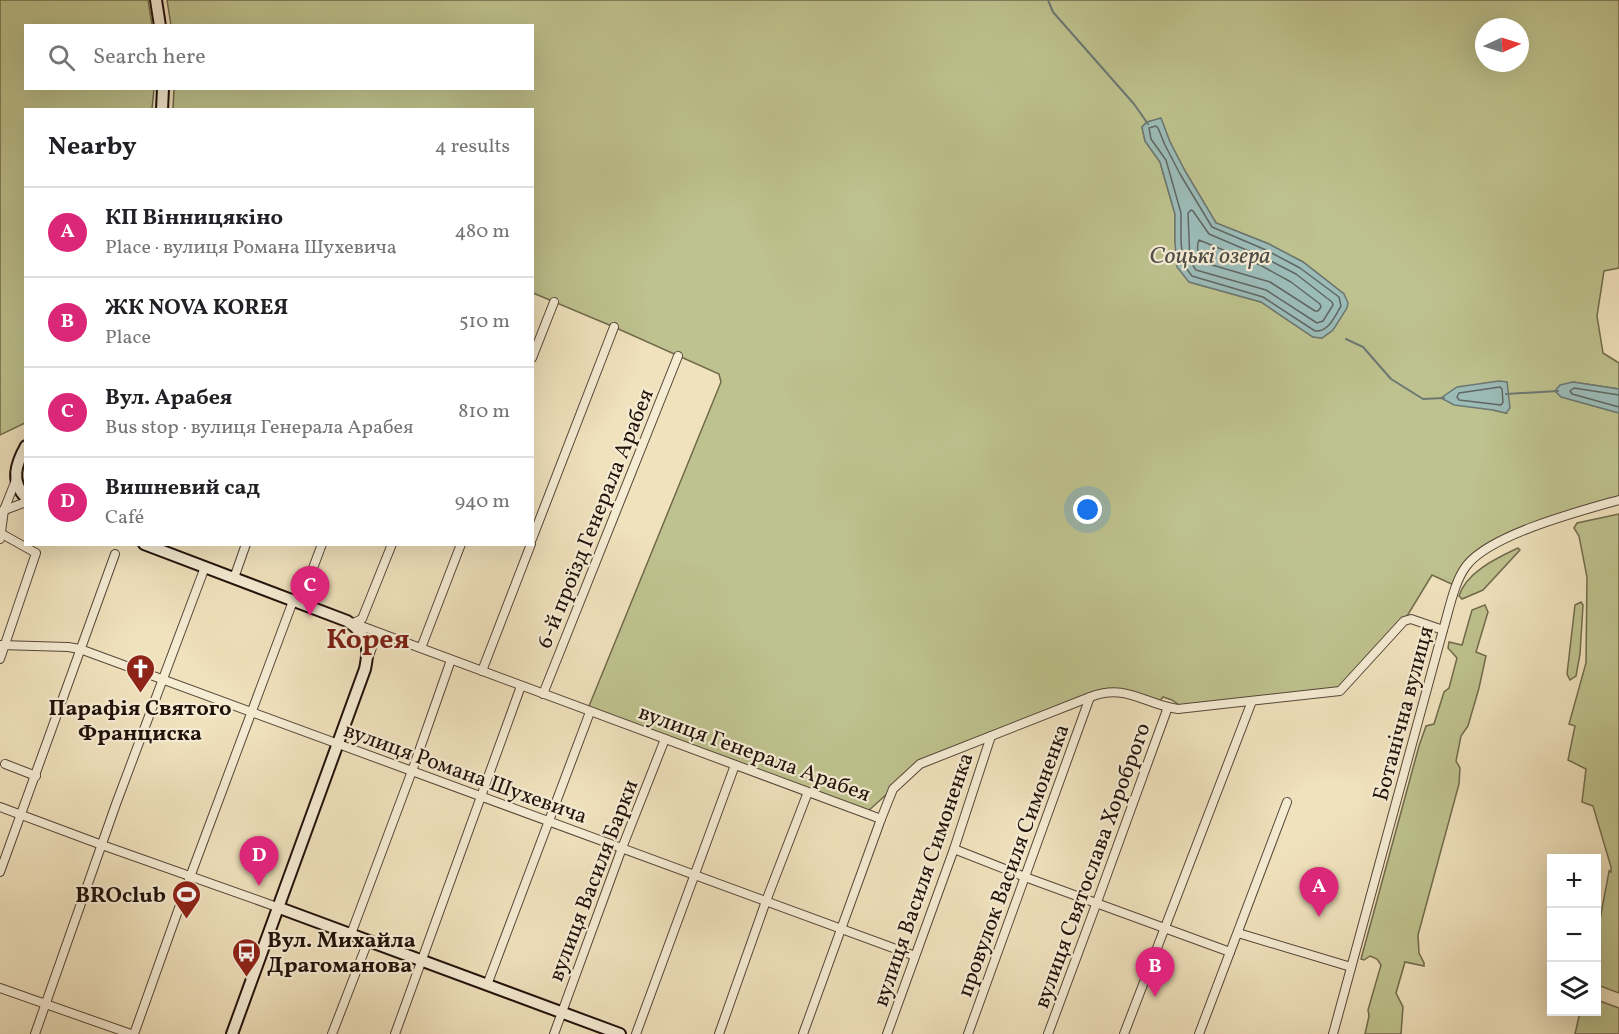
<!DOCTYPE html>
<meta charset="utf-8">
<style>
:root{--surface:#fff;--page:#f2f2f2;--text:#202124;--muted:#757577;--line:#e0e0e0;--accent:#db2777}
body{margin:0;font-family:Vollkorn,serif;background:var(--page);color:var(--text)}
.controls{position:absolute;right:18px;bottom:18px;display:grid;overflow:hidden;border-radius:0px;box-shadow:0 6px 24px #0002}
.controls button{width:54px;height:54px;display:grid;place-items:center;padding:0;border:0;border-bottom:2px solid var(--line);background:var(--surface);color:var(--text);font:30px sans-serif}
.compass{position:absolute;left:1475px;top:18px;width:54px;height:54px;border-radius:50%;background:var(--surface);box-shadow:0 6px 24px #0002;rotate:86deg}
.you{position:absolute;left:1088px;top:510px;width:21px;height:21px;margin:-15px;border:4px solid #fff;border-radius:50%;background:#1a73e8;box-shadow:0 0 0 9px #1a73e833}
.badge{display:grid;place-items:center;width:39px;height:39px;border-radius:50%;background:var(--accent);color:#fff;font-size:20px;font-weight:700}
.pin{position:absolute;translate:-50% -50px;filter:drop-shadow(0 2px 3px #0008)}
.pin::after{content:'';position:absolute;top:32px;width:21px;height:18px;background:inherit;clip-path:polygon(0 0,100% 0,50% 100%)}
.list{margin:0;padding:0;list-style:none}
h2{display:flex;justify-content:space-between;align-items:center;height:78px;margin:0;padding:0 24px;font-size:26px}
h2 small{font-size:20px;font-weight:400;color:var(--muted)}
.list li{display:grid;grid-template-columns:39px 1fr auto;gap:18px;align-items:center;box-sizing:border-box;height:90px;padding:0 24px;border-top:2px solid var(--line)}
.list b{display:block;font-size:22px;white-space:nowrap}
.list p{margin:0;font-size:20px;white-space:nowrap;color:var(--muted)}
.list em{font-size:20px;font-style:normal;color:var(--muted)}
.icon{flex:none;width:33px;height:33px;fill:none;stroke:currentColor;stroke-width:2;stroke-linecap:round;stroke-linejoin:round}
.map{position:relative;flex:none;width:1619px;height:1034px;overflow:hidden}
.search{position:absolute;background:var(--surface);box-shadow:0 6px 24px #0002;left:24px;top:24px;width:510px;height:66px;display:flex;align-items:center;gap:15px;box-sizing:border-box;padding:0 21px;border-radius:0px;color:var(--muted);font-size:22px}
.panel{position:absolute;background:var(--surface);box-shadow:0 6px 24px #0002;left:24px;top:108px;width:510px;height:438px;border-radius:0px}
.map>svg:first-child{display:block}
</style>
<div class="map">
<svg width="1619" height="1034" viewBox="0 0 1619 1034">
<rect width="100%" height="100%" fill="#f0e2bd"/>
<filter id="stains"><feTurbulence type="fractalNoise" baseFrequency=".00333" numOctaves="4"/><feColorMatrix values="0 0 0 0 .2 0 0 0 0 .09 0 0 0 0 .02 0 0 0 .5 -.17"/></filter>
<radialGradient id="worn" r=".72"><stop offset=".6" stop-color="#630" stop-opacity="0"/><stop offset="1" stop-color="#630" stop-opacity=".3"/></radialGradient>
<g fill="#bec28e" stroke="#706a4c" stroke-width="1.5" fill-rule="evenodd">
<path d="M0,0H148L152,25L26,26V88L154,89L152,109L26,110L25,423L0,435Z"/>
<path d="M167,0H1619V268L1604,271L1597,316L1603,353L1619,363V389L1573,382V400L1619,413V498L1569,513L1476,554L1456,586L1432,575L1404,621L1340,691L1182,707L1172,700L1163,697L1159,702L1111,691L920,764L866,813L587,711L721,382L719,374L614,327L533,293L532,110L173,109L174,89L532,88V26L171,25ZM1484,27H1520V63H1484ZM1161,119L1170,142L1185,171L1216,223L1269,244L1303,262L1344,294L1333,330L1322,338L1313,337L1261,302L1189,282L1175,242V214L1160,162L1145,141L1142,127L1147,122ZM1479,385L1506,413L1493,410L1457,388Z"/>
<path d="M1619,514V993L1600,986C1589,956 1604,903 1609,871L1611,872V867L1593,806L1582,802L1586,769L1568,760L1575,726L1569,724L1586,663L1587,577L1579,536L1574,528L1577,523Z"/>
<path d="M1518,548L1520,550L1483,590L1462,599L1459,596C1466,572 1497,558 1518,548Z"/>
<path d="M1581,602L1583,605L1580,654L1576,676L1570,680L1567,674L1575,605Z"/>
<path d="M1485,605L1488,612L1476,652L1486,656L1479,688L1468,726L1461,736L1456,761L1460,768L1459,784L1418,935L1419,953L1424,963V966L1405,962L1396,993L1403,1007L1401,1034H1365L1369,1016L1368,1010L1381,965L1377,959L1370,956L1364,960L1361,959L1419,746L1426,726L1434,724L1444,692L1449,688L1457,658L1448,648L1449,642L1462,645L1472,610Z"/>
<path d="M1597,1000L1619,1008V1034H1575L1580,1012H1596Z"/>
</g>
<g fill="#9cbcb8" stroke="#6c7873" stroke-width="1.5">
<path d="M1161,118L1170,142L1185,171L1216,223L1269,244L1303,262L1344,294L1348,303L1347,308L1333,330L1322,338L1313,337L1261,302L1189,282L1177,267L1175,242V214L1160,162L1145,141L1142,127L1147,122Z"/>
<path d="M1499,381L1507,382L1510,408L1506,413L1493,410L1454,405L1441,398L1457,387Z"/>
<path d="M1573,382L1619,389V413L1561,397L1555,391L1560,385Z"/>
</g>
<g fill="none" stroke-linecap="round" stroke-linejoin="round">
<g stroke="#606762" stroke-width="1.5">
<path d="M1156,126L1158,128L1165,145L1180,174L1212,227L1266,250L1300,268L1339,297L1341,306C1335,316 1329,332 1315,331L1263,297L1192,276L1183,264L1181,241V213L1166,160L1151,139L1149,128Z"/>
<path d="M1191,210L1193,211L1209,234L1263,257L1296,274L1332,302L1333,305L1323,321L1317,323L1266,290L1196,270L1190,261L1188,213Z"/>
<path d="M1199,240L1260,265L1291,282L1320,304L1321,307L1318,311H1315L1270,282L1202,262C1198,257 1196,246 1199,240Z"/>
<path d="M1500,387L1502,389L1503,402L1501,405L1459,400L1457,397L1459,393Z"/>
<path d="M1619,395L1574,388L1570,391L1572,394L1619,407"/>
</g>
<g stroke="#6c7873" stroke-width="2">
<path d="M1048,0L1053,12L1134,104L1148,124"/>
<path d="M1346,339L1363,347L1391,379L1423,399L1444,398"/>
<path d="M1506,394L1558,391"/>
</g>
<defs>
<g id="street">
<path d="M532,358L554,302"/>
<path d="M2,511L26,502"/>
<path d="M0,539L4,510L16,480"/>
<path d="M532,539L614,327"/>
<path d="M234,578L246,544"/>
<path d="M300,603L322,544"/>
<path d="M353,623L881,819"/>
<path d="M353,623L362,619L392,544"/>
<path d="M0,645L68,647L80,649L915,956"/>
<path d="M421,648L461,544"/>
<path d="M369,656L377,633"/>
<path d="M0,659L36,553L2,534"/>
<path d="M482,671L531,544"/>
<path d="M543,694L678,356"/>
<path d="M5,764L36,776"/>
<path d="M0,807L102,845L277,907"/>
<path d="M954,849L1025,877L1230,952"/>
<path d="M0,872L115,554"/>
<path d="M1238,933L1351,967"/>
<path d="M351,934L412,771L451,660"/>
<path d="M487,985L590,712"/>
<path d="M0,988L131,1034"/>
<path d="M35,1034L116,804L205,567"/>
<path d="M134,1034L190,877L293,601"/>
<path d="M332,1034L368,941"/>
<path d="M395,1034L521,686"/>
<path d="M554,1034L622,848L665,739"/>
<path d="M636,1034L735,765"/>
<path d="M719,1034L766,901L808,792"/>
<path d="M803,1034L881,819L893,789L920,764L1090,697C1127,683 1143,704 1178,709L1340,691L1404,621L1411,619L1443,630"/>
<path d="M887,1034L954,849L991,736"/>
<path d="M968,1034L1090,697"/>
<path d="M1048,1034L1097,902L1168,707"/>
<path d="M1124,1034L1252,701"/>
<path d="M1199,1034L1287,802"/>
<path d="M1333,1034L1443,630C1449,611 1454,581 1467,565C1492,534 1580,511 1619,500"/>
</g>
<g id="secondary">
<path d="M156,0L160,26"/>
<path d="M162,110L163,88"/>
<path d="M26,446C16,464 10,481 26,498"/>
<path d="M144,544L347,621C368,635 370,645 365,669L232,1034"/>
<path d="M277,907L620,1034"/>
</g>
</defs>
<use href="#street" stroke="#564638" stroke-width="10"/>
<use href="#secondary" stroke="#23120b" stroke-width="14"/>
<use href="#street" stroke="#f5ecd4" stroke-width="8"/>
<use href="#secondary" stroke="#f5ecd4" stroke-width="10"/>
</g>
<defs>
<symbol id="church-pin" viewBox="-11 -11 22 30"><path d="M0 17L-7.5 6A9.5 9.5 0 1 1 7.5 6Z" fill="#8f2418" stroke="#f5ecd4"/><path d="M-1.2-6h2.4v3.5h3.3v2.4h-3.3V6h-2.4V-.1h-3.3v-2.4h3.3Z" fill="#fff"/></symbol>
<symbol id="stadium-pin" viewBox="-11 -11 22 30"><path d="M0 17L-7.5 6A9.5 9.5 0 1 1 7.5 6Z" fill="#8f2418" stroke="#f5ecd4"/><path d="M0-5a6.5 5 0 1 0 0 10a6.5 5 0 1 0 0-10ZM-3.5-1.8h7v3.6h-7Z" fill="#fff"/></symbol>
<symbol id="bus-pin" viewBox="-11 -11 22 30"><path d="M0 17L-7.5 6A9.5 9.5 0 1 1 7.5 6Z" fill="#8f2418" stroke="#f5ecd4"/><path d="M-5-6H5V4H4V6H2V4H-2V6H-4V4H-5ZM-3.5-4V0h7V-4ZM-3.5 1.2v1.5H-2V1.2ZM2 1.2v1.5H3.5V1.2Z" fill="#fff"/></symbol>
</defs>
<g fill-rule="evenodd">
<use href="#church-pin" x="124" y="652" width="33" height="45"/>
<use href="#stadium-pin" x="170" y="878" width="33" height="45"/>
<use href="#bus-pin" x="230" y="936" width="33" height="45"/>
</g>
<g text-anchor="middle" stroke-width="4.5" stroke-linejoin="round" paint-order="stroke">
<g font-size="22" fill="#23120b" stroke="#f5ecd4">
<text transform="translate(594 518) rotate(-68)" y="8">6-й проїзд Генерала Арабея</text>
<text transform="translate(1402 713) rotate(-75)" y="8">Ботанічна вулиця</text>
<text transform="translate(755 752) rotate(20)" y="8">вулиця Генерала Арабея</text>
<text transform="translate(466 772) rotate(20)" y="8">вулиця Романа Шухевича</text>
<text transform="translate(1012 860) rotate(-70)" y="8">провулок Василя Симоненка</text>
<text transform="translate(1091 865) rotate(-70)" y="8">вулиця Святослава Хороброго</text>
<text transform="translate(922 879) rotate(-71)" y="8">вулиця Василя Симоненка</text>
<text transform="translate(592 880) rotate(-69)" y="8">вулиця Василя Барки</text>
</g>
<g font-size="22" font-weight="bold" fill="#23120b" stroke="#f5ecd4">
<text x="140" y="715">Парафія Святого<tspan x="140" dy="25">Франциска</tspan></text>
<text x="166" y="902" text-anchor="end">BROclub</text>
<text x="267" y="947" text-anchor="start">Вул. Михайла<tspan x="267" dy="25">Драгоманова</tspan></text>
</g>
<g font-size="24" font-style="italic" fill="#4d4e48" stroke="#f5ecd4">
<text x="1210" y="263">Соцькі озера</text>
</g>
<g font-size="28" font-weight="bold" fill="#7a1f14" stroke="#f5ecd4">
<text x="368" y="648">Корея</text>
</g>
</g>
<rect width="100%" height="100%" filter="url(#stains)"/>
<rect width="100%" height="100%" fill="url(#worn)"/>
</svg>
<div class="controls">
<button>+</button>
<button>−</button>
<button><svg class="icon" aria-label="layers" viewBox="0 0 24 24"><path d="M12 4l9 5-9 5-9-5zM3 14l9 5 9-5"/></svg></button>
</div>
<svg class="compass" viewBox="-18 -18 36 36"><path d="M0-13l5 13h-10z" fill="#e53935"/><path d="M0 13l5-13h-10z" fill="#757577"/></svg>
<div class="you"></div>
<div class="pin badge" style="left:1319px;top:917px">A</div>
<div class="pin badge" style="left:1155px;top:997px">B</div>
<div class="pin badge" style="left:310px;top:616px">C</div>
<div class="pin badge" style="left:259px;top:886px">D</div>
<div class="search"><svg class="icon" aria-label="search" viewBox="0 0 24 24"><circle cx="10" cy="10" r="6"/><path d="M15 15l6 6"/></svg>Search here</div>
<section class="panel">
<h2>Nearby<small>4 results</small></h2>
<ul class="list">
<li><span class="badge">A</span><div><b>КП Вінницякіно</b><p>Place · вулиця Романа Шухевича</p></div><em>480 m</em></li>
<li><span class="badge">B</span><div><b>ЖК NOVA KOREЯ</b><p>Place</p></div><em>510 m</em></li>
<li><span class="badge">C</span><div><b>Вул. Арабея</b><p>Bus stop · вулиця Генерала Арабея</p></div><em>810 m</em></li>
<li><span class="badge">D</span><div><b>Вишневий сад</b><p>Café</p></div><em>940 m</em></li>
</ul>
</section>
</div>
